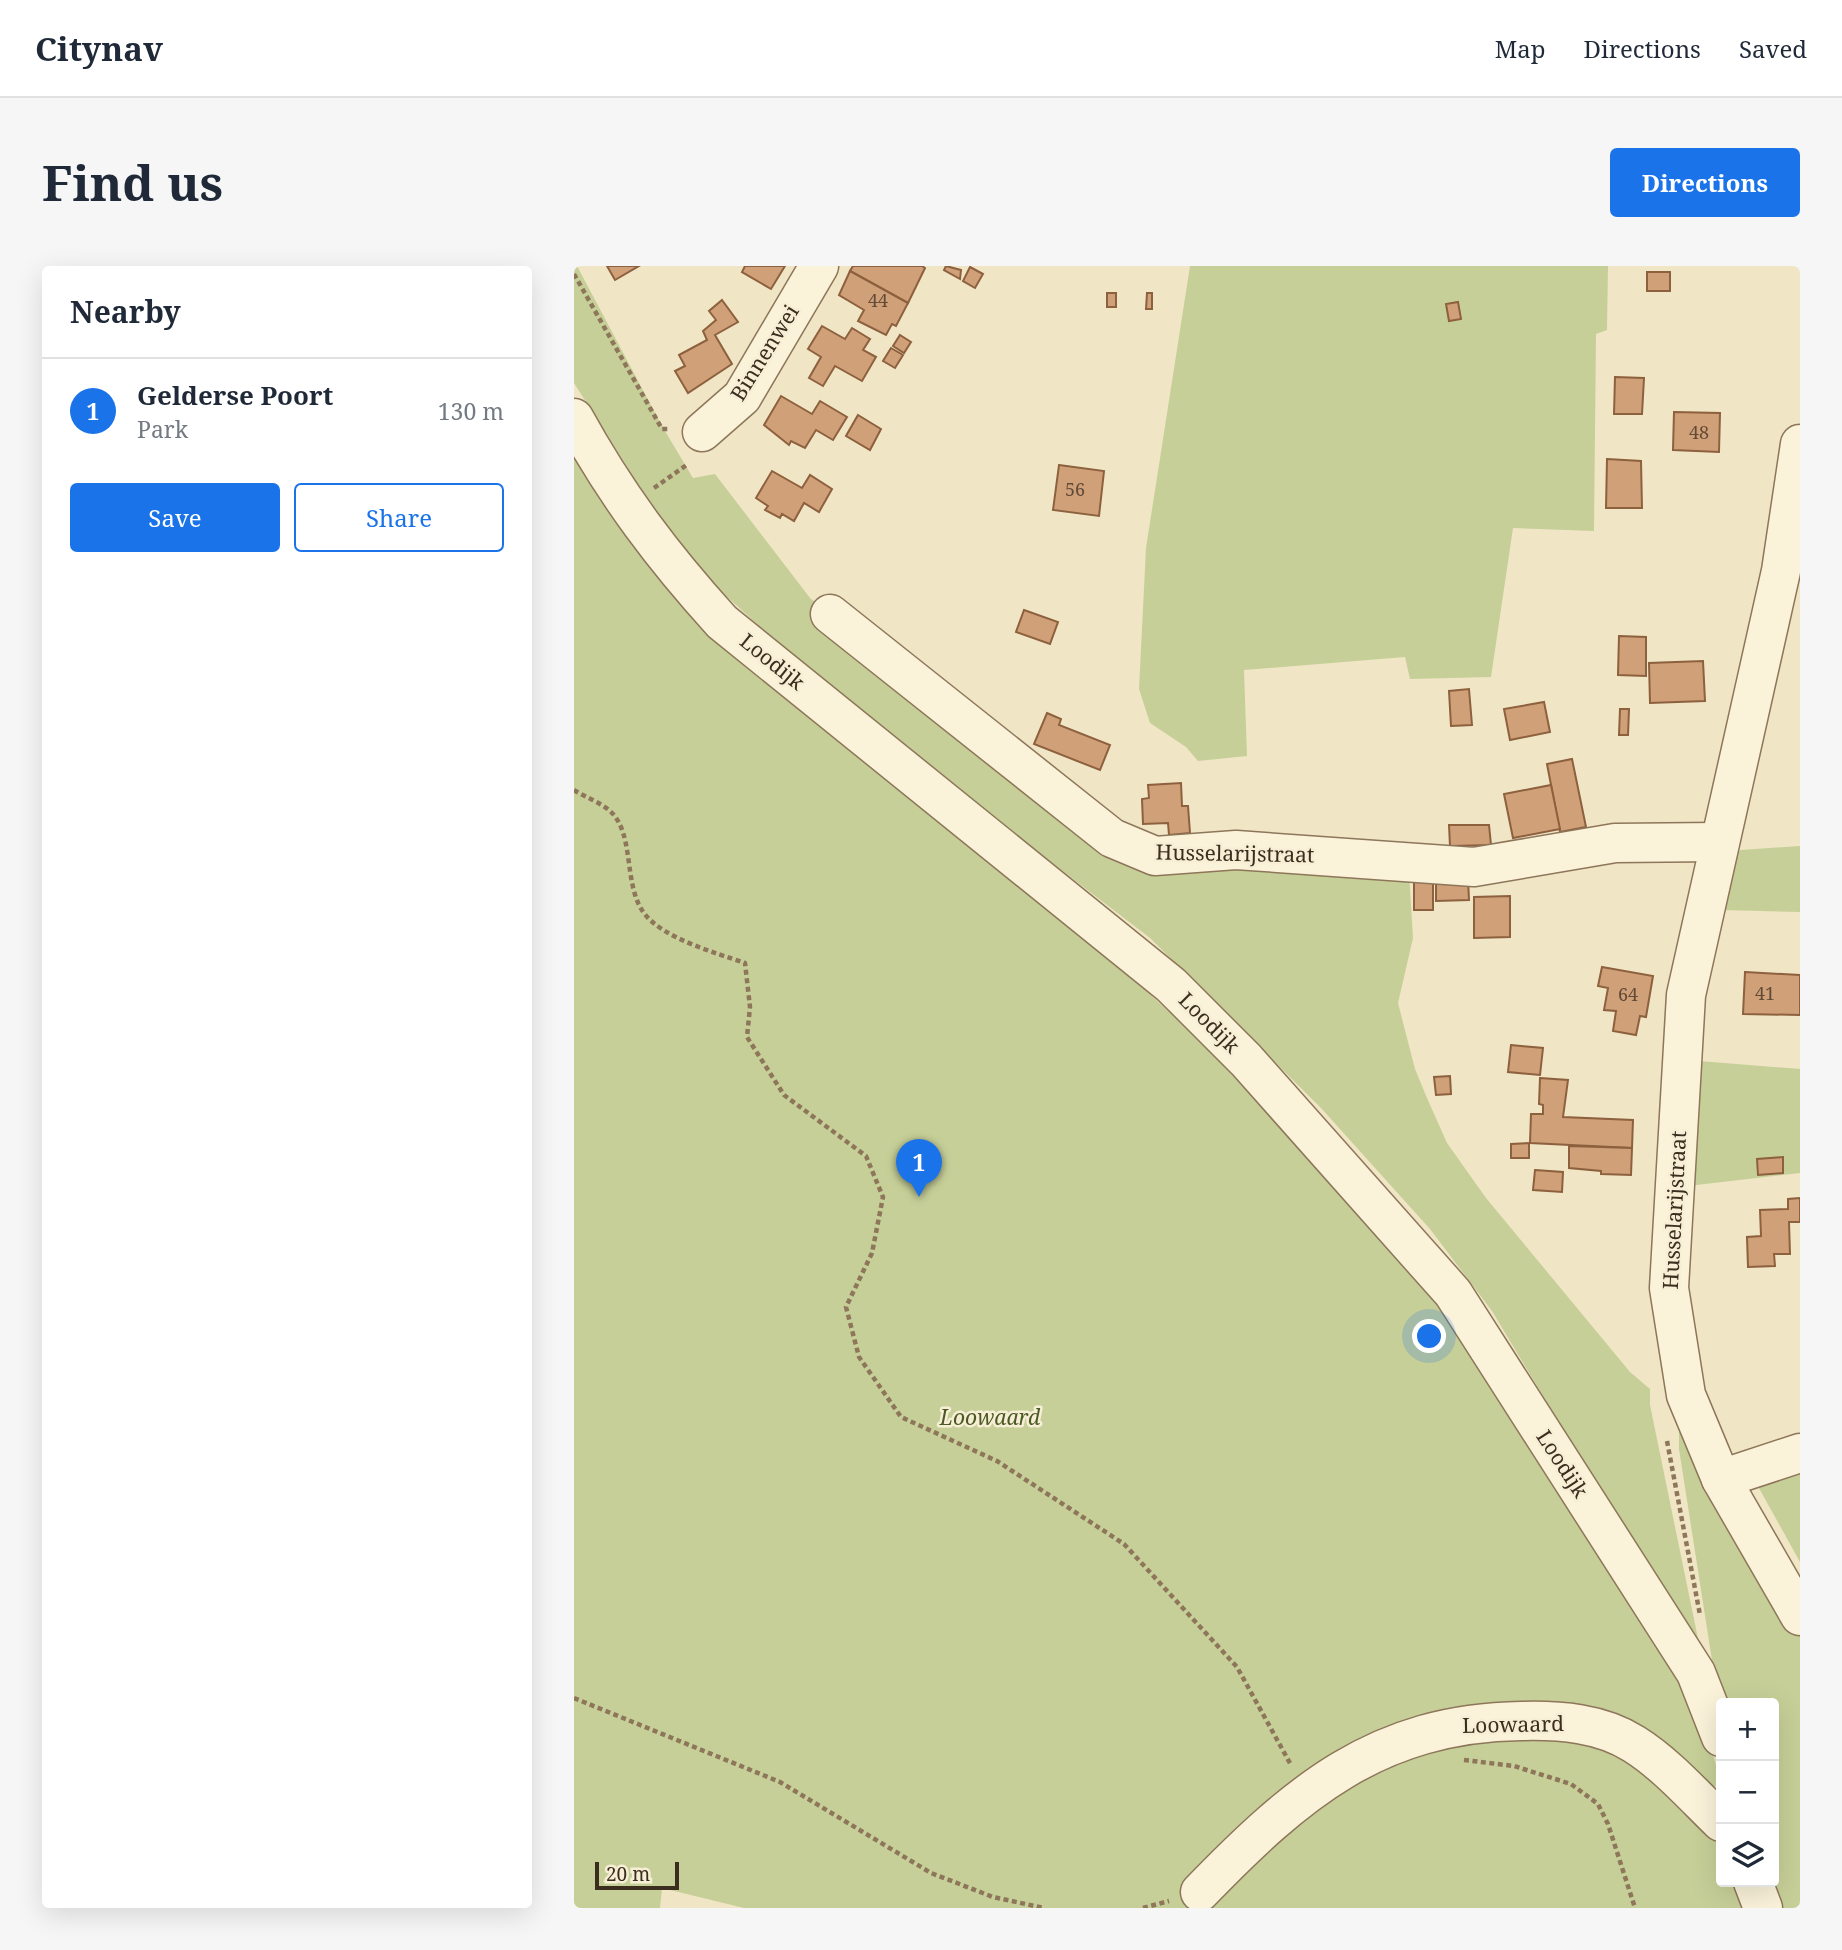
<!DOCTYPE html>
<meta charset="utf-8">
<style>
:root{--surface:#fff;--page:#f6f6f7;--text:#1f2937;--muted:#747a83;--line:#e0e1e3;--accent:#1a73e8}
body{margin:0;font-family:"Noto Serif",serif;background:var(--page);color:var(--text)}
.controls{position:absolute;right:21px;bottom:21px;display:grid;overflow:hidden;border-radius:7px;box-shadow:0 7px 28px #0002}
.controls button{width:63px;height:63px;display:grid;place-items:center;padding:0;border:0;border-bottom:2px solid var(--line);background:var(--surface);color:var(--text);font:35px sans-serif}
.scale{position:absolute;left:21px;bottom:18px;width:84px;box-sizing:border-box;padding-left:7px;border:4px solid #3c2e1f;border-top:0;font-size:19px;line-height:24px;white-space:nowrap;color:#3c2e1f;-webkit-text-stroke:5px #f7efd5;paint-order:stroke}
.you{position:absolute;left:856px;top:1071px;width:24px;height:24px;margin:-18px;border:5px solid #fff;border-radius:50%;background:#1a73e8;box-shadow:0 0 0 10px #1a73e833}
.badge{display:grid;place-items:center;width:46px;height:46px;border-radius:50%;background:var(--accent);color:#fff;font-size:23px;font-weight:700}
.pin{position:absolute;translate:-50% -58px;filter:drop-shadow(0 2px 4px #0008)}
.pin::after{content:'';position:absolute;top:37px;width:24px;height:21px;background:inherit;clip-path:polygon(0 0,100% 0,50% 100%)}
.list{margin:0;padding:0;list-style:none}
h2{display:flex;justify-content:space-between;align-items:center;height:91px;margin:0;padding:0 28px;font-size:30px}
h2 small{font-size:23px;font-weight:400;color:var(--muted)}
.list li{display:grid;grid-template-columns:46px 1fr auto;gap:21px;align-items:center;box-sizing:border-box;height:105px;padding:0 28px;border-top:2px solid var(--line)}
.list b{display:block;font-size:26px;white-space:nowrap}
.list p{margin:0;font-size:23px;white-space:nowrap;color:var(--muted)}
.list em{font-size:23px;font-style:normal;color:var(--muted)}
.actions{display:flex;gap:14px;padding:21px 28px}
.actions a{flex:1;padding:16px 0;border:2px solid var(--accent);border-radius:7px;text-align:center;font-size:24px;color:var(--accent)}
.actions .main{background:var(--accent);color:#fff}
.icon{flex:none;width:38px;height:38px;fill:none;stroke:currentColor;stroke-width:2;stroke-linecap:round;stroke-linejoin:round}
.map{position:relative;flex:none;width:1226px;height:1642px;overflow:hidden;border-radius:7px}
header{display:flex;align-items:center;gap:42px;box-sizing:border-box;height:98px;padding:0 35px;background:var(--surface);border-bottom:2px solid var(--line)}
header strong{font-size:33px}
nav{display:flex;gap:38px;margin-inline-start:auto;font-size:24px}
.intro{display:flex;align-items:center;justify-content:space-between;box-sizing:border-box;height:168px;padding:0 42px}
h1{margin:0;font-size:49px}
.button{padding:18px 32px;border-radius:7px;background:var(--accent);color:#fff;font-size:24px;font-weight:700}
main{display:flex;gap:42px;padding:0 42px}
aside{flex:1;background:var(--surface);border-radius:7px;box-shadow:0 7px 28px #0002}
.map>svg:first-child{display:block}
</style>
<header>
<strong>Citynav</strong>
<nav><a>Map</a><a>Directions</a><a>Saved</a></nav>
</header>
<div class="intro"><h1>Find us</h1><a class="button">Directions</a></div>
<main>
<aside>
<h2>Nearby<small></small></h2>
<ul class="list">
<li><span class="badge">1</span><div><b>Gelderse Poort</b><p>Park</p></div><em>130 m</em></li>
</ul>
<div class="actions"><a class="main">Save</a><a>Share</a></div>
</aside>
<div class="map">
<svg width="1226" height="1642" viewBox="0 0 1226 1642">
<rect width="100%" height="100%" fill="#f0e5c5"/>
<g fill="#c7cf98">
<path d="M0,0H3L88,160L119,212L141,208L236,332L541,590L725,596L835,606L839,672L824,737L841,803L853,832L873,877L912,932L1056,1106L1076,1123V1139L1129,1397L918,1045L856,963L747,842L576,672L277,443L129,309L93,264L0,117Z"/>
<path d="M616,0H1034L1033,64L1022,68L1020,265L939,262L917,411L836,413L831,391L670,404L673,490L624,495L612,481L576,457L565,423L572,282Z"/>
<path d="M0,176L28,226L666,811L892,1065L1128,1453L1147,1515L1136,1525L1059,1490L1125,1548L1147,1576V1616H1162L1169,1642H170L88,1622L86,1642H0Z"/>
<path d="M1226,580V646L1147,644L1156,590L1167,584Z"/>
<path d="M1125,795L1226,803V907L1114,920Z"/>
<path d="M1105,1123L1226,1367V1642H1202L1192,1616H1200V1437H1148L1142,1420L1105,1183Z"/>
<path d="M1226,1178V1296L1170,1195Z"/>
</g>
<g fill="#d0a079" stroke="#8d603e" stroke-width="2">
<path d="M33,0H65L41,14Z"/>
<path d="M171,0H211L197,23L168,6Z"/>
<path d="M279,0H348L351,2L334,37L276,5Z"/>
<path d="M372,0L387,4L386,13L370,4Z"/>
<path d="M396,1L409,8L401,22L389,15Z"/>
<path d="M276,5L334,37L322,60L318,58L312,69L284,55L290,44L265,29Z"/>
<rect x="1073" y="6" width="23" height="19"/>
<rect x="533" y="27" width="9" height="14"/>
<path d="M573,27H578V43H572Z"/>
<path d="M148,34L164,56L141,69L158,98L114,127L101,105L111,100L105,89L133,74L129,65L142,54L135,45Z"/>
<path d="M884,36L887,53L875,55L872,38Z"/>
<path d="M248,60L271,73L278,62L296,73L289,84L302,91L288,115L261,100L249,120L235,112L247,91L234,83Z"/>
<path d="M326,69L337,76L330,87L319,80Z"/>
<path d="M317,82L329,89L321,102L309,95Z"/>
<path d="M1041,111L1070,112L1068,148H1040Z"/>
<path d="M207,130L238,148L246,135L273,151L259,174L242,164L231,182L217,175L215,179L190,159Z"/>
<path d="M1100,146L1146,147L1145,186L1099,184Z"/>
<path d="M284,149L307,163L296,184L272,170Z"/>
<path d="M1033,193L1067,195L1068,242H1032Z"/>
<path d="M485,199L530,205L525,250L479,244Z"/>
<path d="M198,205L228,222L236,209L258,223L245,246L230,237L220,255L208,248L206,252L191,244L194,240L182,232Z"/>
<path d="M450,344L484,356L476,378L442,366Z"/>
<path d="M1045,370L1072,371V410L1044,409Z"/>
<path d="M1129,395L1131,435L1076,437L1075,397Z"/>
<path d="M895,423L898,459L877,460L875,425Z"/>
<path d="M970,436L976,466L936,474L930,443Z"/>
<path d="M1046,443H1055L1054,469H1045Z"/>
<path d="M473,447L487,453L485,459L536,479L526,504L460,478Z"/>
<path d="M998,493L1012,561L986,566L973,498Z"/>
<path d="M607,517L608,540H614L616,567L595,569L594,557L569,558L568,533L575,532L574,519Z"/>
<path d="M977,519L986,563L939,572L930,528Z"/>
<path d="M875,559H915L917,579L876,580Z"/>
<path d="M894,612L895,634L862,635V613Z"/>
<rect x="840" y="615" width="19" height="29"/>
<path d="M936,630V671L900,672V631Z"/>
<path d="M1028,701L1079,710L1072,751L1066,750L1062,769L1039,765L1042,745L1030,744L1034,722L1024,720Z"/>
<path d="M1171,706L1226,709V749L1169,748Z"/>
<path d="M937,779L969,782L966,809L934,806Z"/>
<path d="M876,810L877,828L862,829L860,811Z"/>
<path d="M966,812L994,814L989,851L1059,854L1058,882L956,877L957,848H969V839L965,838Z"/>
<path d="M955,877V892H937V878Z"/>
<path d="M995,880L1058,882L1057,909L1027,908V905L995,902Z"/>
<path d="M1209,891V907L1184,909L1183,893Z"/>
<path d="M961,904L989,906L988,926L959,924Z"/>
<path d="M1226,932V956H1215L1216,988H1200L1201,1000L1174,1001L1173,971L1187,970L1186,944L1214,943V933Z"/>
</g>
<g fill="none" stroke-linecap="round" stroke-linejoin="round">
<defs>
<g id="minor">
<path d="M0,152C43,230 89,291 148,356L597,719L672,794L879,1027L1122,1407L1147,1471"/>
<path d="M128,166L168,131L245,0"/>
<path d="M1226,178L1207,305L1112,729L1095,1022L1112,1129L1147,1213L1226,1350"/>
<path d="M256,348L538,572L581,590L662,584L900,601L1041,577L1144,576"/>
<path d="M1147,1213L1226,1187"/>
<path d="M1179,1616L1189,1642"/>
<path d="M626,1626C722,1527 803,1457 947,1455C986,1454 1027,1457 1060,1478C1092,1498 1120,1530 1147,1556"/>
</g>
</defs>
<use href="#minor" stroke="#8d765a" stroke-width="41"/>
<g stroke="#8d765a" stroke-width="4.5" stroke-dasharray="5 3.5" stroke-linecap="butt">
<path d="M0,8L88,163H96"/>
<path d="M80,222L114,198"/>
<path d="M0,524C11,531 28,537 37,546C61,569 49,619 70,647C88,672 142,687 171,697L176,741L173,771L210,829L292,890L309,931L298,987L272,1041L285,1091L327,1151L423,1195L550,1278L663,1401L717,1499"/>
<path d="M1093,1175L1126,1349"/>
<path d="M0,1432L206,1516L357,1607L419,1631L470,1642"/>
<path d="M890,1494L940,1500L997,1518L1024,1538L1034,1558L1061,1642"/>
<path d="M569,1642L595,1635"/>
</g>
<use href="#minor" stroke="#faf2d9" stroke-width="38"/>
</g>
<g text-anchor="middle" stroke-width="5" stroke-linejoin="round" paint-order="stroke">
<g font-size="18" fill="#614a36">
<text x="304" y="41">44</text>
<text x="1125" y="173">48</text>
<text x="501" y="230">56</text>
<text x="1191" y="734">41</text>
<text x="1054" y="735">64</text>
</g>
<g font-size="21" fill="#3c2e1f" stroke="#f7efd5">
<text transform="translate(191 87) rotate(-58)" y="7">Binnenwei</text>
<text transform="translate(198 396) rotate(39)" y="7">Loodijk</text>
<text transform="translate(661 588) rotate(1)" y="7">Husselarijstraat</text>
<text transform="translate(635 757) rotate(45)" y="7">Loodijk</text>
<text transform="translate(1101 944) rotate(-87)" y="7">Husselarijstraat</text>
<text transform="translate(988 1198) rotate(57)" y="7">Loodijk</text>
<text transform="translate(939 1459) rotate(-1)" y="7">Loowaard</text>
</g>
<g font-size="21" font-style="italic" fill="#4b5a24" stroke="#f7efd5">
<text x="416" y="1159">Loowaard</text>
</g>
</g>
</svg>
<div class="controls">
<button>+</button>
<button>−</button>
<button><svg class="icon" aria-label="layers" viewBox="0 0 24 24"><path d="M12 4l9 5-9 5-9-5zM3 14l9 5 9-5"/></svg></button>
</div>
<div class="scale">20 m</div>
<div class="you"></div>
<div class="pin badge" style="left:345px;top:931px">1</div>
</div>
</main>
